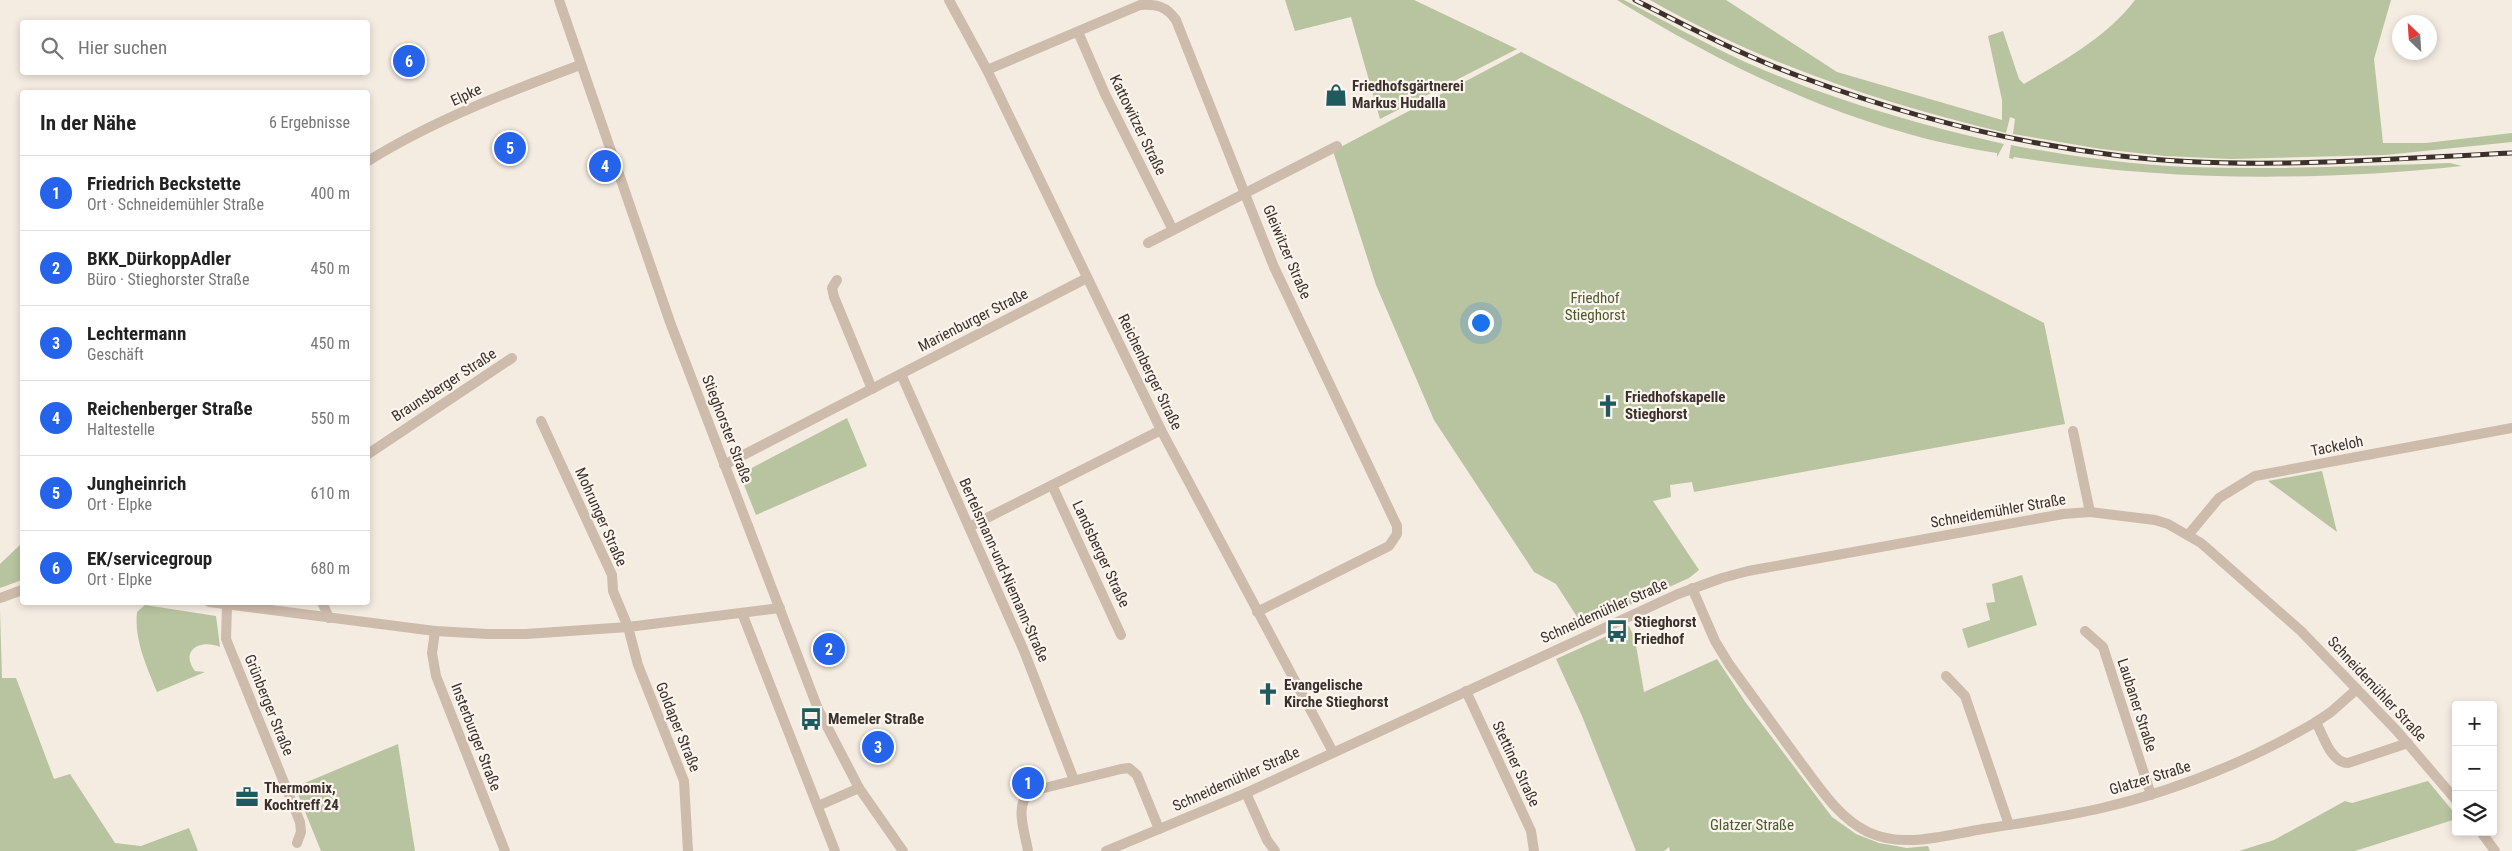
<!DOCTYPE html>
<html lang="de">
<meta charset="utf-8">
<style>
:root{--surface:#fff;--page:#f2f2f2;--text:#222;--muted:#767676;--line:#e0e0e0;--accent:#2563eb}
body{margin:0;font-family:"Roboto Condensed",sans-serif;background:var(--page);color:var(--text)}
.controls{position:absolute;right:15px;bottom:15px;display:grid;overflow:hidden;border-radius:5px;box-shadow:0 2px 8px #0003}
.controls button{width:45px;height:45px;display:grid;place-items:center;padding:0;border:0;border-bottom:1px solid var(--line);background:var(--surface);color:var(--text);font:25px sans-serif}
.compass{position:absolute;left:2392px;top:15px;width:45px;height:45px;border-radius:50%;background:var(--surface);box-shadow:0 2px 8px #0003;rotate:335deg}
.you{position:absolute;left:1480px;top:322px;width:18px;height:18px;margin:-12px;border:4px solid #fff;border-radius:50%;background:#1a73e8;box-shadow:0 0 0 8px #1a73e833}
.badge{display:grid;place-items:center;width:32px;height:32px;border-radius:50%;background:var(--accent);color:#fff;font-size:16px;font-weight:700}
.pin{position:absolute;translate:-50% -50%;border:2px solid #fff;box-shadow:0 1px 5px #0006}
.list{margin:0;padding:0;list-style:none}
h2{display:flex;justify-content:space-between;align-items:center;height:65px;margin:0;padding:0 20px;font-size:21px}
h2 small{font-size:16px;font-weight:400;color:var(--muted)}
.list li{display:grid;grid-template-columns:32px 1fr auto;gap:15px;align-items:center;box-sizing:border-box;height:75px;padding:0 20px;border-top:1px solid var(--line)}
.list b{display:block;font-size:19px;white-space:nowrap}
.list p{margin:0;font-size:16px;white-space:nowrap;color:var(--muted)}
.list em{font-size:16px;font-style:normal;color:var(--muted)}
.icon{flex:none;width:28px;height:28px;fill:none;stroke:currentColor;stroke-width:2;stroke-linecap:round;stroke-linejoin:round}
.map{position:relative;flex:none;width:2512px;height:851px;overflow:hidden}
.search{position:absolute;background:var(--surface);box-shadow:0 2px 8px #0003;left:20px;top:20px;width:350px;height:55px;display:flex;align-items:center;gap:12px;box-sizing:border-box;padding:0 18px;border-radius:5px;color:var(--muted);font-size:19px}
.panel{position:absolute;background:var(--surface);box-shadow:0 2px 8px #0003;left:20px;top:90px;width:350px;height:515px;border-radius:5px}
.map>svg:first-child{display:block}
</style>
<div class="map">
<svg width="2512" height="851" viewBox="0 0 2512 851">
<rect width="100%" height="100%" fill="#f4ebe1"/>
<g fill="#b8c4a0">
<path d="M1285,0H1414L1517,49L1380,119L1351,17L1295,31Z"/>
<path d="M1617,0H1624C1663,20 1702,42 1743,61C1826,98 1915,124 2004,144L1997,157V153C1862,133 1732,71 1617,0Z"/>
<path d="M1650,0H1726L1837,72L2002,120V100L1988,36L2003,31L2019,79L2024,84C2064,60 2106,38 2135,0H2391L2374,59L2383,143H2426L2512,133V142L2385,155L2231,159L2165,156L2101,149L2013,134L2015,119L2010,117L2006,133C1880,103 1763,64 1650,0Z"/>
<path d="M1521,52L2044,323L2065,424L1694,492L1692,482L1670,485L1671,497L1653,501L1699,570L1689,578L1583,626L1556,584L1534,572L1434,420L1376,285L1333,151Z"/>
<path d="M2011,145C2069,156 2129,165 2188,167C2275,170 2362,166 2450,163L2462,166C2313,182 2162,181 2014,157L2013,159L2009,158Z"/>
<path d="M847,418L867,466L756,515L742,480L744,472Z"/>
<path d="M2322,471L2337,532L2268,481Z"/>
<path d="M22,543V580L0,588V564Z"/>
<path d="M2022,575L2037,625L1968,648L1962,629L1990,620L1986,603L1995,602L1992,584Z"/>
<path d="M145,605L216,616L220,647C202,639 179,649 195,671L205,672L157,692C147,667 134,640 137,612Z"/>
<path d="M0,610L2,678H16L54,779L70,774L115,843L141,846L189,828L198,851H0Z"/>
<path d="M1629,626L1635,639L1644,692L1717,659L1746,703L1832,817L1856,834L1879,843L1907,848L1928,846L1930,851H1670L1669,847L1664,851H1636L1582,716L1556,659Z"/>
<path d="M398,744L415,851H321L295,787Z"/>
<path d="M2428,781L2456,815V819L2355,851H2239L2274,840L2345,801L2352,803Z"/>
</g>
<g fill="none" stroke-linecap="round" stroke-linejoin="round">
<g stroke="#cdbbac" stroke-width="10">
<path d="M559,0L670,322L818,709L859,788L903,851"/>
<path d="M949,0L987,70L1161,430L1333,752"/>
<path d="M1078,32L1105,94L1173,230"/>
<path d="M987,70L1140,5C1157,4 1166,6 1176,20L1274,267L1397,526V534L1389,546L1257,612"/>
<path d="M368,161C434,120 508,92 580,65"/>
<path d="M1148,243L1337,146"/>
<path d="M837,280L832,288L834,297L872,389"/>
<path d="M901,374L1024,651L1074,780"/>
<path d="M541,421L612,575L613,591L628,627L638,665L684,781L688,851"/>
<path d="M2073,431L2090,512"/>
<path d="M368,454L512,358"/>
<path d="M724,465L1087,278"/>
<path d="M1052,485L1121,635"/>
<path d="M969,527L1161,430"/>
<path d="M2189,534L2219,498L2255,476L2512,428"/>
<path d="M1692,588L1715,641L1729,664C1752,696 1775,727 1798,759C1818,785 1837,817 1868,832C1903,849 1946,835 1983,829C2023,823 2063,817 2102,808C2178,790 2249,761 2316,722"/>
<path d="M0,598L22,590"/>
<path d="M209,602L435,631L488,634H526L628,627L780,608"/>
<path d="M322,602L329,618"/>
<path d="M227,605L226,639L300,822L301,832L297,843"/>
<path d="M742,613L835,851"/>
<path d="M435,631L432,653L436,676L505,851"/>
<path d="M2085,631L2103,647L2151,795"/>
<path d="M1946,676L1965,696L2009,825"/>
<path d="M2357,689L2331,712L2316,722C2323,735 2331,763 2348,763L2408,743"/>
<path d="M1466,691L1531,831L1534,851"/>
<path d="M1246,793L1267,840L1275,851"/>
<path d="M818,806L859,788"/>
<path d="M2481,832L2495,851"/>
<path d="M1028,851C1025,832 1013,803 1032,791L1121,769L1129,768L1137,775L1159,829"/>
<path d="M1106,851L1246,793L1678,594L1722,578L1748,571L2063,514L2090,512L2155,520L2168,524L2201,543L2301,631L2397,731L2456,800"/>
</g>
<defs>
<path id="rail" d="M1635,0C1690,28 1746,57 1804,78C1907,116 2012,143 2121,156C2250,171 2383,159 2512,153"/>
</defs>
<use href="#rail" stroke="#3b302b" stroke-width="5"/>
<use href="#rail" stroke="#fbf5ee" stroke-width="3" stroke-dasharray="9" stroke-linecap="butt"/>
</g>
<defs>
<symbol id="shop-bare" viewBox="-9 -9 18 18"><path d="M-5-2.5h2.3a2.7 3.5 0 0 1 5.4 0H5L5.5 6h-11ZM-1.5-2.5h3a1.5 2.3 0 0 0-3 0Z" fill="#1f5a5e" stroke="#fbf5ee" stroke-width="2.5" paint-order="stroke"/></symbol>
<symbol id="church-bare" viewBox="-9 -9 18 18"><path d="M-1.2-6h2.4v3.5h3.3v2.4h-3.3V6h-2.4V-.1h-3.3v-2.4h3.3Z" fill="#1f5a5e" stroke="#fbf5ee" stroke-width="2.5" paint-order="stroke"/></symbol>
<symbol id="bus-bare" viewBox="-9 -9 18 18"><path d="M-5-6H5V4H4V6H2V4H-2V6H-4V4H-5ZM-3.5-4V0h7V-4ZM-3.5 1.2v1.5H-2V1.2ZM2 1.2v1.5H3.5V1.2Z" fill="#1f5a5e" stroke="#fbf5ee" stroke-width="2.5" paint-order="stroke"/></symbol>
<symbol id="office-bare" viewBox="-9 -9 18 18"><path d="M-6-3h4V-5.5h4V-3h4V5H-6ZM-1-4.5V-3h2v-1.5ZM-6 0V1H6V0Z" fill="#1f5a5e" stroke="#fbf5ee" stroke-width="2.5" paint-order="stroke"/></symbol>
</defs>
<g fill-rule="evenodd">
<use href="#shop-bare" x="1320" y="79" width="32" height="32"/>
<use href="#church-bare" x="1592" y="390" width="32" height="32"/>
<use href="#bus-bare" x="1601" y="615" width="32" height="32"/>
<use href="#church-bare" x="1252" y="678" width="32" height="32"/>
<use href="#bus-bare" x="795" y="703" width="32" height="32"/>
<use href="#office-bare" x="231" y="781" width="32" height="32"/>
</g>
<g text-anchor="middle" stroke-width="4.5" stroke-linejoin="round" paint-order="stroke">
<g font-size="15" font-weight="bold" fill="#3b302b" stroke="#fbf5ee" text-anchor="start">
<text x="1352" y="91">Friedhofsgärtnerei<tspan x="1352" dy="17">Markus Hudalla</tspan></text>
<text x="1625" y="402">Friedhofskapelle<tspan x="1625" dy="17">Stieghorst</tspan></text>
<text x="1634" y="627">Stieghorst<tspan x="1634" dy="17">Friedhof</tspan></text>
<text x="1284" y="690">Evangelische<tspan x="1284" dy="17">Kirche Stieghorst</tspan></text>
<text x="828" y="724">Memeler Straße</text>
<text x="264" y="793">Thermomix,<tspan x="264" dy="17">Kochtreff 24</tspan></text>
</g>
<g font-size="15" fill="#3b302b" stroke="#fbf5ee">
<text transform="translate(466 95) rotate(-25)" y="5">Elpke</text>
<text transform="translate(1138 125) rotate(64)" y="5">Kattowitzer Straße</text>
<text transform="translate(1287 252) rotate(67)" y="5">Gleiwitzer Straße</text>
<text transform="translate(973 320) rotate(-27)" y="5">Marienburger Straße</text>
<text transform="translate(1150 372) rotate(64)" y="5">Reichenberger Straße</text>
<text transform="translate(444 385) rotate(-33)" y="5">Braunsberger Straße</text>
<text transform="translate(727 429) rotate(69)" y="5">Stieghorster Straße</text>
<text transform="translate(2337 446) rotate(-11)" y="5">Tackeloh</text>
<text transform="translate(1998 511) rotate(-10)" y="5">Schneidemühler Straße</text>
<text transform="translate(601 517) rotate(66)" y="5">Mohrunger Straße</text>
<text transform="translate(1101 554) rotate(65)" y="5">Landsberger Straße</text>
<text transform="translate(1004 570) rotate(66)" y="5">Bertelsmann-und-Niemann-Straße</text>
<text transform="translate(1604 611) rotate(-24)" y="5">Schneidemühler Straße</text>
<text transform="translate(2377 689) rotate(47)" y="5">Schneidemühler Straße</text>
<text transform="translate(269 705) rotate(68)" y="5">Grünberger Straße</text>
<text transform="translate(2137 705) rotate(72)" y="5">Laubaner Straße</text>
<text transform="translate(678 727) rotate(68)" y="5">Goldaper Straße</text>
<text transform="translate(476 737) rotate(69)" y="5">Insterburger Straße</text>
<text transform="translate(1516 764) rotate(65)" y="5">Stettiner Straße</text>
<text transform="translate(2150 778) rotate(-17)" y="5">Glatzer Straße</text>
<text transform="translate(1236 779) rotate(-24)" y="5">Schneidemühler Straße</text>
</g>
<g font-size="15" fill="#4a5a2e" stroke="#fbf5ee">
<text x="1595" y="303">Friedhof<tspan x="1595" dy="17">Stieghorst</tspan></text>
<text x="1752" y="830">Glatzer Straße</text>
</g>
</g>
</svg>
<div class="controls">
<button>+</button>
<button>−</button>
<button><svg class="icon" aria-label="layers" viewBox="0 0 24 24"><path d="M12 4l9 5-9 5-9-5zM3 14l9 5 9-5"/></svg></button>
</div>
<svg class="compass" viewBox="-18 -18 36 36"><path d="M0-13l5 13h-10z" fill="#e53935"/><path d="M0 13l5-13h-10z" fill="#767676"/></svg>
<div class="you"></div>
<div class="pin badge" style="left:1028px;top:783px">1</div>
<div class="pin badge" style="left:829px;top:649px">2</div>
<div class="pin badge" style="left:878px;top:747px">3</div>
<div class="pin badge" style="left:605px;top:166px">4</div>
<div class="pin badge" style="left:510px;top:148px">5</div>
<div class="pin badge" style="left:409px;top:61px">6</div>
<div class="search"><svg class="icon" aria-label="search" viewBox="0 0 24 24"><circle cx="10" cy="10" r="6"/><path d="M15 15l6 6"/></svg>Hier suchen</div>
<section class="panel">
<h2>In der Nähe<small>6 Ergebnisse</small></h2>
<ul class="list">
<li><span class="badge">1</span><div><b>Friedrich Beckstette</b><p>Ort · Schneidemühler Straße</p></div><em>400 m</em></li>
<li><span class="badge">2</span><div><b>BKK_DürkoppAdler</b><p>Büro · Stieghorster Straße</p></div><em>450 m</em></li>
<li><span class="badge">3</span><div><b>Lechtermann</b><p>Geschäft</p></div><em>450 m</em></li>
<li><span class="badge">4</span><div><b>Reichenberger Straße</b><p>Haltestelle</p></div><em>550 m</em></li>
<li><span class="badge">5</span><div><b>Jungheinrich</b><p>Ort · Elpke</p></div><em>610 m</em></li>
<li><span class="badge">6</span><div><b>EK/servicegroup</b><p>Ort · Elpke</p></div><em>680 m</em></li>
</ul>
</section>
</div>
